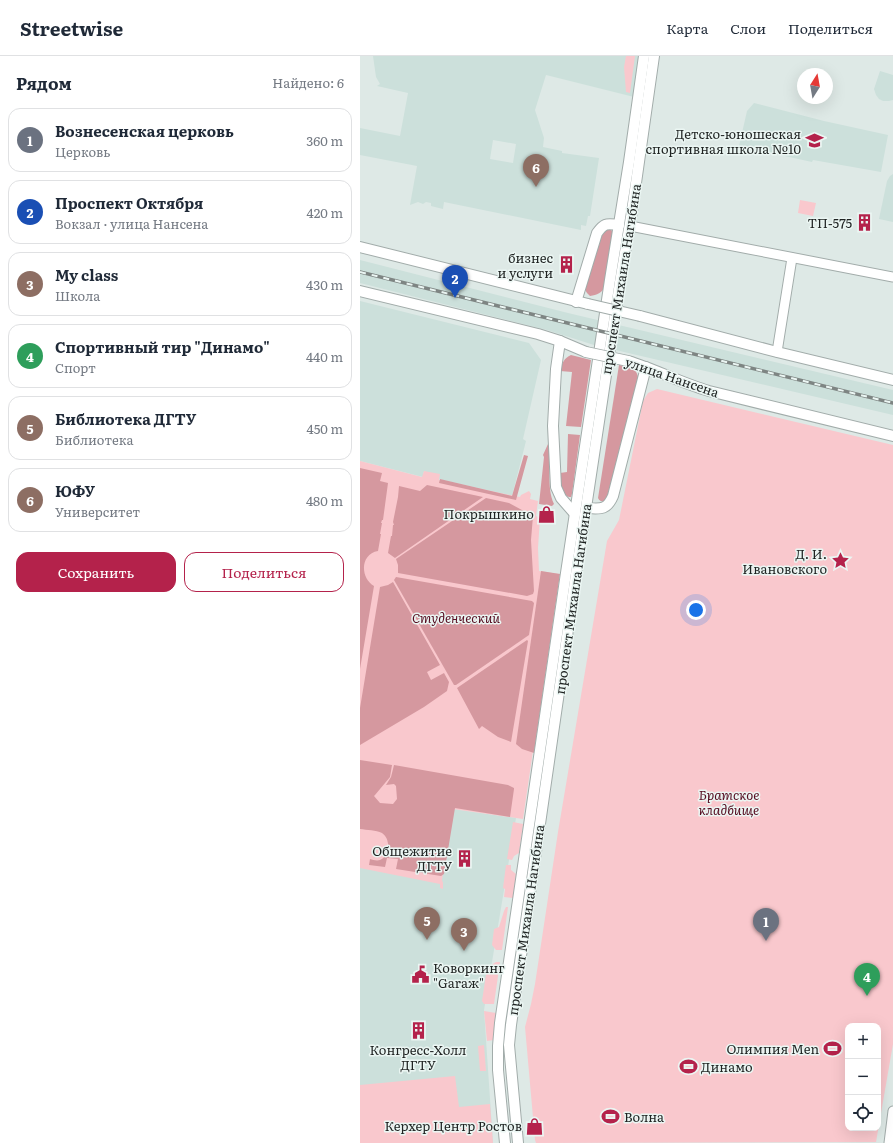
<!DOCTYPE html>
<html lang="ru">
<meta charset="utf-8">
<style>
:root{--surface:#fff;--page:#f6f6f7;--text:#1f2937;--muted:#747a83;--line:#e0e1e3;--accent:#b4224b}
body{margin:0;font-family:Literata,serif;background:var(--page);color:var(--text)}
.controls{position:absolute;right:12px;bottom:12px;display:grid;overflow:hidden;border-radius:8px;box-shadow:0 4px 16px #0002}
.controls button{width:36px;height:36px;display:grid;place-items:center;padding:0;border:0;border-bottom:1px solid var(--line);background:var(--surface);color:var(--text);font:20px sans-serif}
.compass{position:absolute;left:437px;top:12px;width:36px;height:36px;border-radius:50%;background:var(--surface);box-shadow:0 4px 16px #0002;rotate:11deg}
.you{position:absolute;left:336px;top:554px;width:14px;height:14px;margin:-10px;border:3px solid #fff;border-radius:50%;background:#1a73e8;box-shadow:0 0 0 6px #1a73e833}
.badge{display:grid;place-items:center;width:26px;height:26px;border-radius:50%;background:var(--accent);color:#fff;font-size:13px;font-weight:700}
.pin{position:absolute;translate:-50% -33px;filter:drop-shadow(0 1px 2px #0008)}
.pin::after{content:'';position:absolute;top:21px;width:14px;height:12px;background:inherit;clip-path:polygon(0 0,100% 0,50% 100%)}
.list{margin:0;padding:0;list-style:none}
h2{display:flex;justify-content:space-between;align-items:center;height:52px;margin:0;padding:0 16px;font-size:17px}
h2 small{font-size:13px;font-weight:400;color:var(--muted)}
.list li{display:grid;grid-template-columns:26px 1fr auto;gap:12px;align-items:center;box-sizing:border-box;height:64px;margin:0 8px 8px;padding:0 8px;border:1px solid var(--line);border-radius:12px}
.list b{display:block;font-size:15px;white-space:nowrap}
.list p{margin:0;font-size:13px;white-space:nowrap;color:var(--muted)}
.list em{font-size:13px;font-style:normal;color:var(--muted)}
.actions{display:flex;gap:8px;padding:12px 16px}
.actions a{flex:1;padding:9px 0;border:1px solid var(--accent);border-radius:12px;text-align:center;font-size:14px;color:var(--accent)}
.actions .main{background:var(--accent);color:#fff}
.icon{flex:none;width:22px;height:22px;fill:none;stroke:currentColor;stroke-width:2;stroke-linecap:round;stroke-linejoin:round}
.map{position:relative;flex:none;width:533px;height:1087px;overflow:hidden}
header{display:flex;align-items:center;gap:24px;box-sizing:border-box;height:56px;padding:0 20px;background:var(--surface);border-bottom:1px solid var(--line)}
header strong{font-size:19px}
nav{display:flex;gap:22px;margin-inline-start:auto;font-size:14px}
main{display:flex}
aside{flex:1;background:var(--surface)}
.map>svg:first-child{display:block}
</style>
<header>
<strong>Streetwise</strong>
<nav><a>Карта</a><a>Слои</a><a>Поделиться</a></nav>
</header>
<main>
<aside>
<h2>Рядом<small>Найдено: 6</small></h2>
<ul class="list">
<li><span class="badge" style="background:#6b7280">1</span><div><b>Вознесенская церковь</b><p>Церковь</p></div><em>360 m</em></li>
<li><span class="badge" style="background:#1a4fb4">2</span><div><b>Проспект Октября</b><p>Вокзал · улица Нансена</p></div><em>420 m</em></li>
<li><span class="badge" style="background:#8d6e63">3</span><div><b>My class</b><p>Школа</p></div><em>430 m</em></li>
<li><span class="badge" style="background:#2e9e5b">4</span><div><b>Спортивный тир &quot;Динамо&quot;</b><p>Спорт</p></div><em>440 m</em></li>
<li><span class="badge" style="background:#8d6e63">5</span><div><b>Библиотека ДГТУ</b><p>Библиотека</p></div><em>450 m</em></li>
<li><span class="badge" style="background:#8d6e63">6</span><div><b>ЮФУ</b><p>Университет</p></div><em>480 m</em></li>
</ul>
<div class="actions"><a class="main">Сохранить</a><a>Поделиться</a></div>
</aside>
<div class="map">
<svg width="533" height="1087" viewBox="0 0 533 1087">
<rect width="100%" height="100%" fill="#dee9e6"/>
<g fill="#cce0db" fill-rule="evenodd">
<path d="M13,0H279L274,41L186,19L175,54L184,82L183,91L202,95V97L239,102L230,160H228L226,170L221,169V174L84,146L83,153L71,150V147L66,146L63,148L58,146L50,149L57,110L0,99V72L40,80L48,37L17,30L20,28L16,21ZM133,84L156,88L153,107L130,103Z"/>
<path d="M520,15L533,19V44L529,45H523L519,43L516,39L514,33Z"/>
<path d="M394,47L464,65L528,79L521,116L453,104L452,106L379,90L387,55Z"/>
<path d="M533,118V166L519,163L527,125L530,120Z"/>
<path d="M0,204L208,257L533,334V359L234,289L187,274L0,227Z"/>
<path d="M0,245L169,287L181,304L163,383L166,385L152,440L79,423L64,415L63,421L0,405Z"/>
<path d="M93,753L156,762L124,954L133,1087H0V812Z"/>
</g>
<g fill="#f9c8cd" fill-rule="evenodd">
<path d="M266,0H275L270,37L266,36L264,11Z"/>
<path d="M440,144L456,147L453,160L438,157Z"/>
<path d="M297,333L533,389V988L516,1086L176,1087L175,1084L165,971L171,948L175,928L198,776L247,485L259,464L283,345L288,337ZM488,970H518V1072H488Z"/>
<path d="M0,405L62,421L64,415L80,418L79,424L160,441L161,439L169,435L171,438L170,443L178,445L176,460L180,462L178,492L179,515L199,518L163,763L93,753L82,824L83,827V833L80,832V828L0,812Z"/>
<path d="M153,766L163,768L159,797L154,800L152,804L147,803Z"/>
<path d="M146,809H151V814L156,818L153,842L144,841L145,833L143,832Z"/>
<path d="M146,851H148L142,894H136L132,889L134,873L139,871L144,855Z"/>
<path d="M136,906H140L134,948H124L122,945L127,912Z"/>
<path d="M124,955L136,957L134,984L127,985Z"/>
<path d="M124,989L126,1015H120L118,990Z"/>
<path d="M95,1020L99,1051L130,1048L133,1087H0V1029Z"/>
</g>
<g fill="#d5989f">
<path d="M247,172L251,173L253,178L245,230C242,237 237,239 230,240L227,237L224,232L238,182Z"/>
<path d="M211,299L231,304L221,371L206,370L212,316L200,315C202,307 204,302 211,299Z"/>
<path d="M259,309C272,310 277,312 279,326L246,445C243,446 240,446 238,442Z"/>
<path d="M208,378L220,379L212,438L211,441H209C199,436 201,427 200,417L207,416Z"/>
<path d="M188,388C192,407 186,431 194,448L192,450L179,448L184,401L183,399Z"/>
<path d="M164,399L168,400L156,444L79,427L80,423L152,440Z"/>
<path d="M0,412L22,417L20,425L28,427L23,464H22L21,467H22L20,478H21L18,495C0,498 0,522 14,530L0,613Z"/>
<path d="M67,429L123,441L35,502L28,497L31,480H32L33,469H34L33,466L38,441L39,430L60,435Z"/>
<path d="M126,442L149,447L173,460L171,484L174,535L173,538L167,540L38,517V509L36,503Z"/>
<path d="M181,515L200,518L174,697L162,693L156,688Z"/>
<path d="M36,521L172,545L174,547L169,579L96,629H94L34,524Z"/>
<path d="M33,526L80,609L67,616L71,624L84,617L89,626L87,635L64,651L0,689V652L20,531L28,529Z"/>
<path d="M167,584L168,585L151,686L138,681L122,670L119,673L97,632Z"/>
<path d="M0,704L32,709L30,721L15,739L14,740L20,747L33,748L37,743L36,730L34,728L26,729L31,721L34,709L148,729L154,732V733L150,761L95,752L84,818L81,820L36,813L38,803L27,802L25,811L9,809L10,803C13,804 17,805 20,804C30,800 31,783 22,777C16,774 7,774 0,773Z"/>
</g>
<g fill="none" stroke-linecap="round" stroke-linejoin="round">
<defs>
<g id="secondary">
<path d="M270,170L533,221"/>
<path d="M417,296L432,202"/>
<path d="M529,1087L533,1055"/>
</g>
<g id="primary">
<path d="M0,191L228,248"/>
<path d="M0,235L178,278L200,285L226,296"/>
<path d="M216,246L237,177C245,166 247,168 259,169"/>
<path d="M280,260L417,296L533,324"/>
<path d="M200,285L196,313L193,370L196,431L201,442L215,458"/>
<path d="M268,305C295,313 321,327 349,335L533,380"/>
<path d="M227,452C241,453 247,454 253,440L286,311"/>
<path d="M145,1087L138,1014V990L140,967L206,517L250,224L269,106L284,0"/>
<path d="M158,1087L149,989L151,969L216,518L260,226L272,155L294,0"/>
</g>
</defs>
<use href="#secondary" stroke="#a2acaa" stroke-width="11"/>
<use href="#primary" stroke="#a2acaa" stroke-width="12"/>
<use href="#secondary" stroke="#fff" stroke-width="9"/>
<use href="#primary" stroke="#fff" stroke-width="10"/>
<defs>
<path id="rail" d="M0,216L533,347"/>
</defs>
<use href="#rail" stroke="#7e8583" stroke-width="3.5"/>
<use href="#rail" stroke="#ebf6f3" stroke-width="2" stroke-dasharray="6" stroke-linecap="butt"/>
<defs>
<g id="primary-bridge">
<path d="M228,248L280,260"/>
<path d="M226,296L268,305"/>
</g>
</defs>
<use href="#primary-bridge" stroke="#a2acaa" stroke-width="12" stroke-linecap="butt"/>
<use href="#primary-bridge" stroke="#fff" stroke-width="10"/>
</g>
<defs>
<symbol id="school-bare" viewBox="-9 -9 18 18"><path d="M0-5L7-2L0 1L-7-2ZM-4 1L0 2.5L4 1V4Q0 6-4 4Z" fill="#b4224b" stroke="#ebf6f3" stroke-width="2.5" paint-order="stroke"/></symbol>
<symbol id="building-bare" viewBox="-9 -9 18 18"><path d="M-4-6H4V6H1V3H-1V6H-4ZM-2.5-4.3h1.7v1.8h-1.7ZM.8-4.3h1.7v1.8H.8ZM-2.5-1h1.7V.8h-1.7ZM.8-1h1.7V.8H.8Z" fill="#b4224b" stroke="#ebf6f3" stroke-width="2.5" paint-order="stroke"/></symbol>
<symbol id="shop-bare" viewBox="-9 -9 18 18"><path d="M-5-2.5h2.3a2.7 3.5 0 0 1 5.4 0H5L5.5 6h-11ZM-1.5-2.5h3a1.5 2.3 0 0 0-3 0Z" fill="#b4224b" stroke="#ebf6f3" stroke-width="2.5" paint-order="stroke"/></symbol>
<symbol id="sight-bare" viewBox="-9 -9 18 18"><path d="M0-6L1.8-2.2L6-1.7L2.9 1.2L3.7 5.4L0 3.3L-3.7 5.4L-2.9 1.2L-6-1.7L-1.8-2.2Z" fill="#b4224b" stroke="#ebf6f3" stroke-width="2.5" paint-order="stroke"/></symbol>
<symbol id="civic-bare" viewBox="-9 -9 18 18"><path d="M-.6-6.5H3V-4.5H.6V-3L4-1V1h2V6H-6V1h2V-1L-.6-3ZM-1.2 2.5V6h2.4V2.5Z" fill="#b4224b" stroke="#ebf6f3" stroke-width="2.5" paint-order="stroke"/></symbol>
<symbol id="stadium-bare" viewBox="-9 -9 18 18"><path d="M0-5a6.5 5 0 1 0 0 10a6.5 5 0 1 0 0-10ZM-3.5-1.8h7v3.6h-7Z" fill="#b4224b" stroke="#ebf6f3" stroke-width="2.5" paint-order="stroke"/></symbol>
</defs>
<g fill-rule="evenodd">
<use href="#school-bare" x="442" y="72" width="25" height="25"/>
<use href="#building-bare" x="492" y="154" width="25" height="25"/>
<use href="#building-bare" x="194" y="196" width="25" height="25"/>
<use href="#shop-bare" x="174" y="446" width="25" height="25"/>
<use href="#sight-bare" x="468" y="492" width="25" height="25"/>
<use href="#building-bare" x="92" y="790" width="25" height="25"/>
<use href="#civic-bare" x="48" y="906" width="25" height="25"/>
<use href="#building-bare" x="46" y="962" width="25" height="25"/>
<use href="#stadium-bare" x="460" y="980" width="25" height="25"/>
<use href="#stadium-bare" x="316" y="998" width="25" height="25"/>
<use href="#stadium-bare" x="238" y="1048" width="25" height="25"/>
<use href="#shop-bare" x="162" y="1058" width="25" height="25"/>
</g>
<g text-anchor="middle" stroke-width="3" stroke-linejoin="round" paint-order="stroke">
<g font-size="13" fill="#1f2322" stroke="#ebf6f3" text-anchor="end">
<text x="441" y="83">Детско-юношеская<tspan x="441" dy="15">спортивная школа №10</tspan></text>
<text x="492" y="172">ТП-575</text>
<text x="193" y="207">бизнес<tspan x="193" dy="15">и услуги</tspan></text>
<text x="174" y="463">Покрышкино</text>
<text x="467" y="503">Д. И.<tspan x="467" dy="15">Ивановского</tspan></text>
<text x="92" y="800">Общежитие<tspan x="92" dy="15">ДГТУ</tspan></text>
<text x="73" y="917" text-anchor="start">Коворкинг<tspan x="73" dy="15">"Gаraж"</tspan></text>
<text x="459" y="998">Олимпия Men</text>
<text x="58" y="999" text-anchor="middle">Конгресс-Холл<tspan x="58" dy="15">ДГТУ</tspan></text>
<text x="341" y="1016" text-anchor="start">Динамо</text>
<text x="264" y="1066" text-anchor="start">Волна</text>
<text x="162" y="1075">Керхер Центр Ростов</text>
</g>
<g font-size="13" fill="#1f2322" stroke="#ebf6f3">
<text transform="translate(261 223) rotate(-81)" y="5">проспект Михаила Нагибина</text>
<text transform="translate(312 321) rotate(19)" y="5">улица Нансена</text>
<text transform="translate(213 543) rotate(-82)" y="5">проспект Михаила Нагибина</text>
<text transform="translate(166 864) rotate(-82)" y="5">проспект Михаила Нагибина</text>
</g>
<g font-size="13" font-style="italic" fill="#560c20" stroke="#ebf6f3">
<text x="96" y="567">Студенческий</text>
<text x="369" y="744">Братское<tspan x="369" dy="15">кладбище</tspan></text>
</g>
</g>
</svg>
<div class="controls">
<button>+</button>
<button>−</button>
<button><svg class="icon" aria-label="locate" viewBox="0 0 24 24"><circle cx="12" cy="12" r="6"/><path d="M12 2v4M12 18v4M2 12h4M18 12h4"/></svg></button>
</div>
<svg class="compass" viewBox="-18 -18 36 36"><path d="M0-13l5 13h-10z" fill="#e53935"/><path d="M0 13l5-13h-10z" fill="#747a83"/></svg>
<div class="you"></div>
<div class="pin badge" style="left:406px;top:885px;background:#6b7280">1</div>
<div class="pin badge" style="left:95px;top:242px;background:#1a4fb4">2</div>
<div class="pin badge" style="left:104px;top:895px;background:#8d6e63">3</div>
<div class="pin badge" style="left:507px;top:940px;background:#2e9e5b">4</div>
<div class="pin badge" style="left:67px;top:884px;background:#8d6e63">5</div>
<div class="pin badge" style="left:176px;top:131px;background:#8d6e63">6</div>
</div>
</main>
